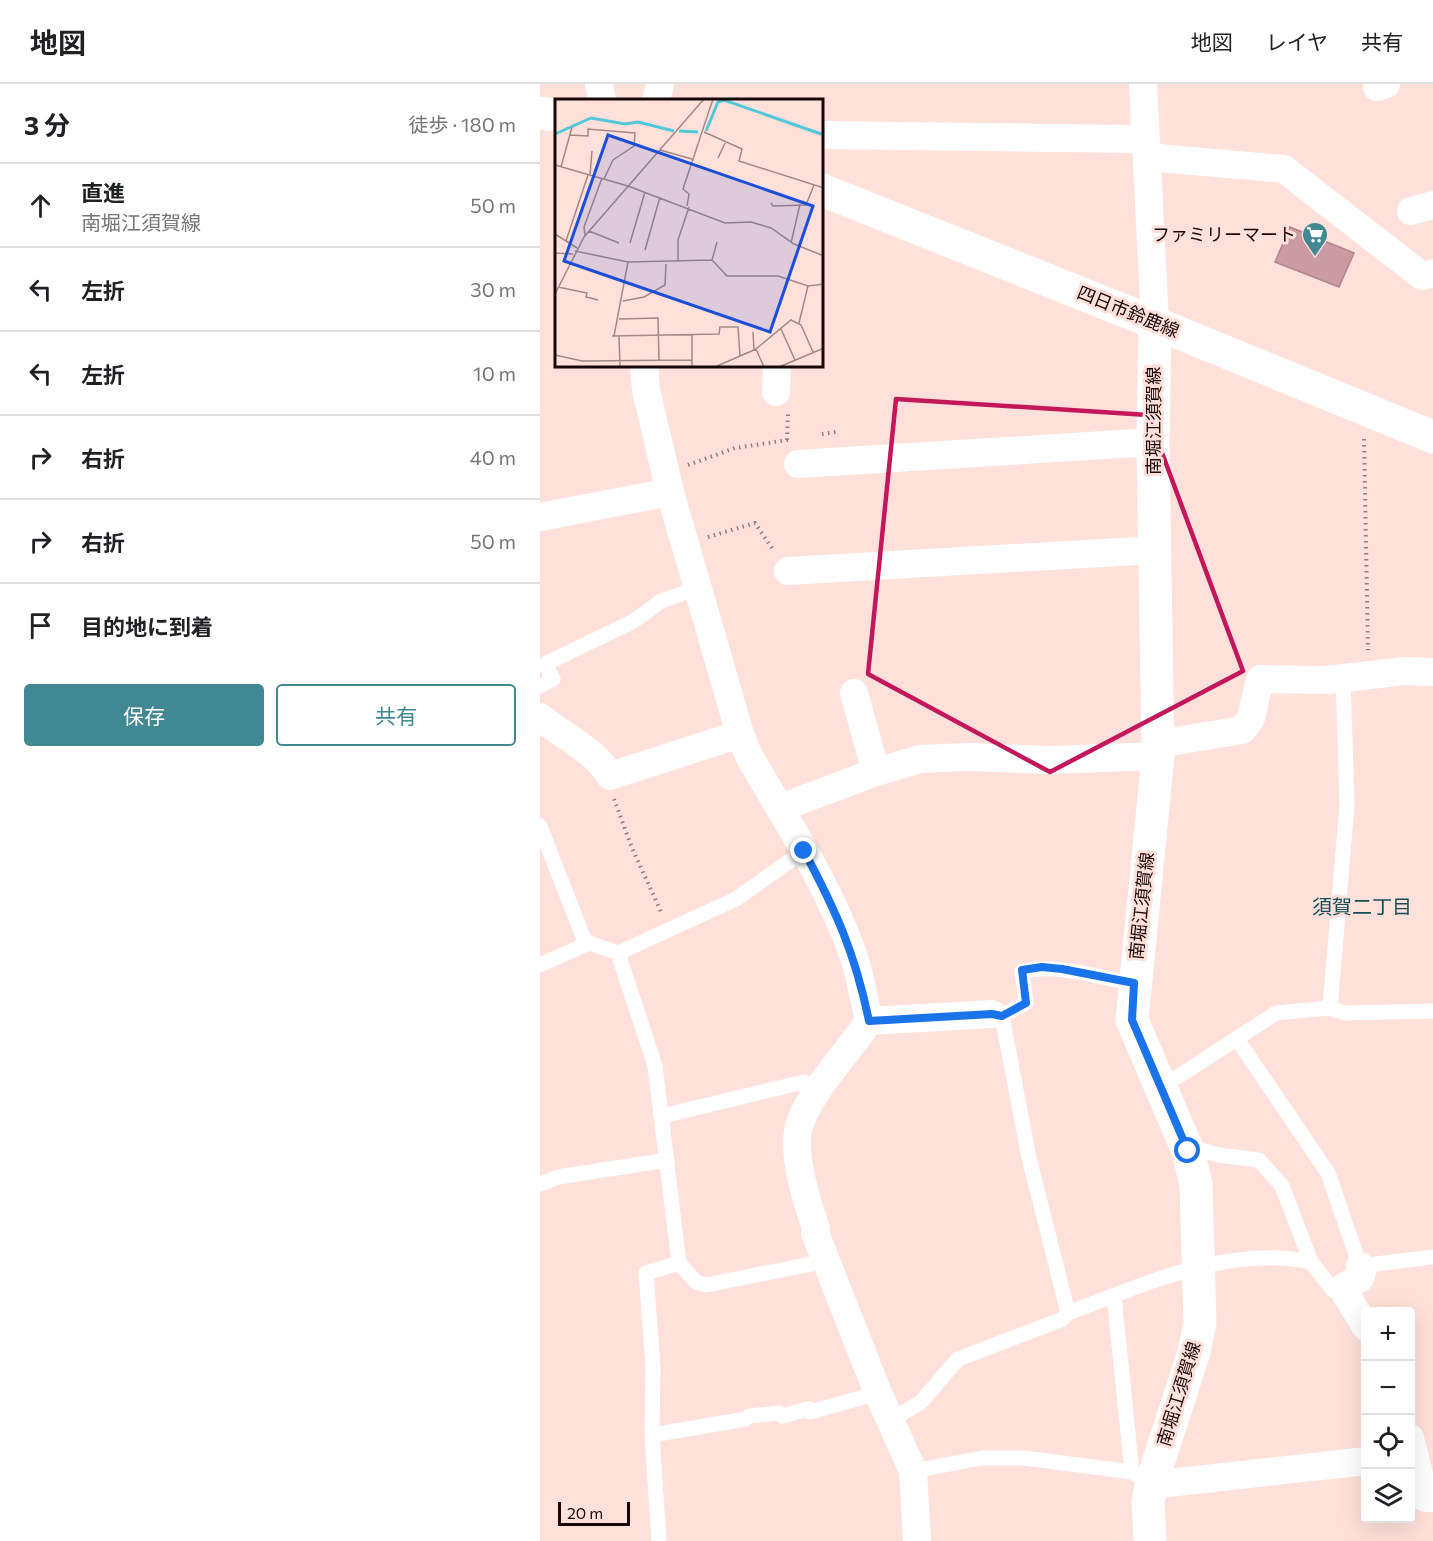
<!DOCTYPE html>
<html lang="ja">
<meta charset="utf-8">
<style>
:root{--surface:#fff;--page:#f2f2f2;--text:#202124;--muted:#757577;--line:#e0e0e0;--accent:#428892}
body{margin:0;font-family:Commissioner,"Noto Sans JP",sans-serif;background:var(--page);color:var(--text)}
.controls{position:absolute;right:18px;bottom:18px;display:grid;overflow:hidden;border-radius:6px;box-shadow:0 6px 24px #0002}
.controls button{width:54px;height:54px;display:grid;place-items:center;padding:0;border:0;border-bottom:2px solid var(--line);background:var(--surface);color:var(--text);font:30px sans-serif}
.scale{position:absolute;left:18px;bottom:15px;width:72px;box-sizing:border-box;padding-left:6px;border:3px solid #170706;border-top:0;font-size:16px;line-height:21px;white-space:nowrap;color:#170706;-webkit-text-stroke:4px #ffe0db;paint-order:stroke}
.stop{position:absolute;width:18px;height:18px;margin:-14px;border:4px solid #1a73e8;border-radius:50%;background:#fff}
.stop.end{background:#1a73e8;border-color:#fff;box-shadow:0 2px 6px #0008}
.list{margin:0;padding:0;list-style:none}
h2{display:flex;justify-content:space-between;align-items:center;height:78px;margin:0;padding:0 24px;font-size:26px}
h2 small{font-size:20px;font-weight:400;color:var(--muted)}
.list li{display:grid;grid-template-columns:39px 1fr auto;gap:18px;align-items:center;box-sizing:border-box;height:84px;padding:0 24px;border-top:2px solid var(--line)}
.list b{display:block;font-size:22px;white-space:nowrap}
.list p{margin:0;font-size:20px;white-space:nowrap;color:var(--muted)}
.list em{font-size:20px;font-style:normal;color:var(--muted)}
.actions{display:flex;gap:12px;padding:18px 24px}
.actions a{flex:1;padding:14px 0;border:2px solid var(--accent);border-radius:6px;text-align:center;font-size:21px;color:var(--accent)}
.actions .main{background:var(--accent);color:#fff}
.icon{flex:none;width:33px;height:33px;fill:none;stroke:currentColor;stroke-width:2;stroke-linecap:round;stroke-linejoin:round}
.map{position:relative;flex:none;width:893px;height:1457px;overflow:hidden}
header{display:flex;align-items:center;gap:36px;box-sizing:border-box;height:84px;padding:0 30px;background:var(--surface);border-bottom:2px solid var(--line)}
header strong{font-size:28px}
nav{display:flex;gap:33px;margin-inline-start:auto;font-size:21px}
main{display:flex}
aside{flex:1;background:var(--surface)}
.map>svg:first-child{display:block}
</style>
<header>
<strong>地図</strong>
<nav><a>地図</a><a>レイヤ</a><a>共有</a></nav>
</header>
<main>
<aside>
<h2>3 分<small>徒歩 · 180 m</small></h2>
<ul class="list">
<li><svg class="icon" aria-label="ahead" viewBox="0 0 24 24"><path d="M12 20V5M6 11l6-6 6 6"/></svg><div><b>直進</b><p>南堀江須賀線</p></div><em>50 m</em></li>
<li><svg class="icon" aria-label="left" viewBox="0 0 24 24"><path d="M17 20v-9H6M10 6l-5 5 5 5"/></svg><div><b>左折</b></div><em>30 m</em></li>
<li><svg class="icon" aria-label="left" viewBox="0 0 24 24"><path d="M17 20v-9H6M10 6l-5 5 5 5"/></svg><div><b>左折</b></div><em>10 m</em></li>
<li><svg class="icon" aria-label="right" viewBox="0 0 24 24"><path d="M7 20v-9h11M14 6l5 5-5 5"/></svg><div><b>右折</b></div><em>40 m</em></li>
<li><svg class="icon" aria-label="right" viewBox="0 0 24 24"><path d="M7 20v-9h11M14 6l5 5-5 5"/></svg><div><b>右折</b></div><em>50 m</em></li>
<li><svg class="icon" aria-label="arrive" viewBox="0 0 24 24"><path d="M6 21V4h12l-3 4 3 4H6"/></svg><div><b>目的地に到着</b></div></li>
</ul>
<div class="actions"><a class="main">保存</a><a>共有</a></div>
</aside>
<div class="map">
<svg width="893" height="1457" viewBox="0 0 893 1457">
<rect width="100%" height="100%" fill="#ffe0db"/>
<path fill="#cb9ba3" stroke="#b4858d" stroke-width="1.5" d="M750,143L814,169L799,203L735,178Z"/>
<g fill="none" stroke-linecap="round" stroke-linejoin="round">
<g stroke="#957d79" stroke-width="4" stroke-dasharray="1.5 4.5" stroke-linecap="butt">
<path d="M282,350L296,348"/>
<path d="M824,355L828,566"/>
<path d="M247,356L248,329"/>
<path d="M148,381L195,364L248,356"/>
<path d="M168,453L215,439L234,467"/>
<path d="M74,715L92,764L122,830"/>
</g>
<g stroke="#fff" stroke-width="15">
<path d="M0,602L13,595L5,580L94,537L121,517L158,504"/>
<path d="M0,742L43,853L49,859"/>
<path d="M78,869L115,982L139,1179L156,1198L166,1201L286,1177"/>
<path d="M0,881L49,859L78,869L196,815L264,767"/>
<path d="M790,924L804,929L893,927"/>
<path d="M452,930L462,932L486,919L482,887C520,879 556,894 594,899"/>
<path d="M462,932L489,1074L528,1229"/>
<path d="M697,955L788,1089L820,1182L893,1173"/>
<path d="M619,1001L639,992L736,929L790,924L807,721L803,593"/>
<path d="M122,1032L264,998L279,1006"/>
<path d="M648,1067L661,1066L679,1071L719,1076L742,1102L771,1178L793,1206L802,1204"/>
<path d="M0,1100L18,1093L127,1076"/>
<path d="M574,1212L592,1388"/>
<path d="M351,1336L381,1318L418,1275L523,1235L528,1229C603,1201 690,1160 771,1178"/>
<path d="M112,1351L206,1335L209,1332L239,1329L242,1332L268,1325L270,1328L338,1309"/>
<path d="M373,1387L442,1374H484L592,1388L611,1401"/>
<path d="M119,1457L112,1351L113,1283L106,1189L139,1179"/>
</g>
<g stroke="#fff" stroke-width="28">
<path d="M59,0L62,16"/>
<path d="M603,0L615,239"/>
<path d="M837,3L846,0"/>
<path d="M116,16L120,0"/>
<path d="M282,51L606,55"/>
<path d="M607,73L744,85L882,192L893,189"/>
<path d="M871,127L893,121"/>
<path d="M104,282L106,306L130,408L200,650L209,672C246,736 288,800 313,870C320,891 324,915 329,937C307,970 276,1000 261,1036C249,1065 267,1117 276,1145L275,1149L338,1309L373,1387L377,1457"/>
<path d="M236,308L237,282"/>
<path d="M258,380L613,358"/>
<path d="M0,433L130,408"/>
<path d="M248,487L615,466"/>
<path d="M314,609L336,688"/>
<path d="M0,633C23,652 55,666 70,692L200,650"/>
<path d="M618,660L702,646L711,634L720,595L787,596L865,587L893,588"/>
<path d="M240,724L336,688L380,675L428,673L510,676L618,672"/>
<path d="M329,937L452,930"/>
<path d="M820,1182L822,1188L820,1194L802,1204L826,1243"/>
<path d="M870,1354L885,1414H893"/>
<path d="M611,1401L826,1377"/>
</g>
<g stroke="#fff" stroke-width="33">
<path d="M0,29L16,31"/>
<path d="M282,106L615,239L893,353"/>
<path d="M610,1457L608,1418L611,1401L654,1268L660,1239L656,1100L648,1067L592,936L618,672L613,358L615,239"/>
</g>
</g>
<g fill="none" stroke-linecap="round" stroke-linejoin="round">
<path stroke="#1a73e8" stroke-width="8" d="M264,767C296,827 315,869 329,937L452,930L462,932L486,919L482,886L502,883L522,885L594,899L592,936L648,1067"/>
</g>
<path fill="none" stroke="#c2185b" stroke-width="4.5" stroke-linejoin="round" d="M356,315L608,331L703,587L510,688L328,590Z"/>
<defs>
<symbol id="supermarket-pin" viewBox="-11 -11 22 30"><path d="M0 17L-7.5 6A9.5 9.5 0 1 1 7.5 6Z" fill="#428892" stroke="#ffe0db"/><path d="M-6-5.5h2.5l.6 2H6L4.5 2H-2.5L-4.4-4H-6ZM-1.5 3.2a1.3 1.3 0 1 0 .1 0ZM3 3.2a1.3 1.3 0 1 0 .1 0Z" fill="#fff"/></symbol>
</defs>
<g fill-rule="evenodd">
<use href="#supermarket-pin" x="760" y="136" width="30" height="40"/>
</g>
<g text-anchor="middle" stroke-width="6" stroke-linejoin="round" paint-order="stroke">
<g font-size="18" fill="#170706" stroke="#ffe0db" text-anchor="end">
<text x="756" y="157">ファミリーマート</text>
</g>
<g font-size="18" fill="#170706" stroke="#ffe0db">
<text transform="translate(588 228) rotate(22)" y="6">四日市鈴鹿線</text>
<text transform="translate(614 337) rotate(-90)" y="6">南堀江須賀線</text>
<text transform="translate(602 822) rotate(-84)" y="6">南堀江須賀線</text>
<text transform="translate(639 1310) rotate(-73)" y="6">南堀江須賀線</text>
</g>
<g font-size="20" fill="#124e55" stroke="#ffe0db">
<text x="822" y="830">須賀二丁目</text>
</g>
</g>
<g transform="translate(15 15)">
<rect width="268" height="268" fill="#ffe0db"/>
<path fill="none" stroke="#51c8d7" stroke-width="3" d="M124,32L143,33M151,32L163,3L169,1L269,36M0,35L36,19L70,25L83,23L119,32"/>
<path fill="none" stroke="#a28986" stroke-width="1.5" d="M149,33L187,50L184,62L269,89M14,36L33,37V30L80,34L79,47L58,61L49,80M105,51L137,60M163,59L171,42M0,66L73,87M6,68L17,28M35,76L37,52M73,87L170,124L196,123L216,129L239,145L269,157M216,104L218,107L251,106L259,86M132,107L134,95L128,90L158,0M34,132L64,144M0,135L22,149M30,136L29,128L47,79M11,142L33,76M75,144L90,93M236,144L245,105M90,151L105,98M20,152L73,163L157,161L172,177H223L253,187L269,185M0,154L18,155M157,161L162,143M123,163V141L134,108M3,188L32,194L31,198L43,201M0,195L29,138L149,0M68,202L89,198L110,186L111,165M64,220L103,219L104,262M244,224L253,187M226,230L240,261M198,233L199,251M137,236V268M57,237L164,235L165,228H183L185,257M59,237L73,163M64,237L65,268M201,250L209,268M0,256L27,262L137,261M160,268L201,250L236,221L246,226L258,253M224,268L269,249"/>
<path fill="#1d4ed8" fill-opacity="0.15" stroke="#1d4ed8" stroke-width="3" d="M53,36L258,107L215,233L9,162Z"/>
<rect width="268" height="268" fill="none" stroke="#170706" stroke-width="3"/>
</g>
</svg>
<div class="controls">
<button>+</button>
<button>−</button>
<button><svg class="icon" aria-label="locate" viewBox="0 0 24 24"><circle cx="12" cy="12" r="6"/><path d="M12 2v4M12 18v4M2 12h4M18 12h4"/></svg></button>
<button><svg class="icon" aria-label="layers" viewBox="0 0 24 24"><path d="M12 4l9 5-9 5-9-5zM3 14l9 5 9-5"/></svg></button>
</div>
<div class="scale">20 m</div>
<div class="stop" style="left:648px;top:1067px"></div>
<div class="stop end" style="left:264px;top:767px"></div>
</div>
</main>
